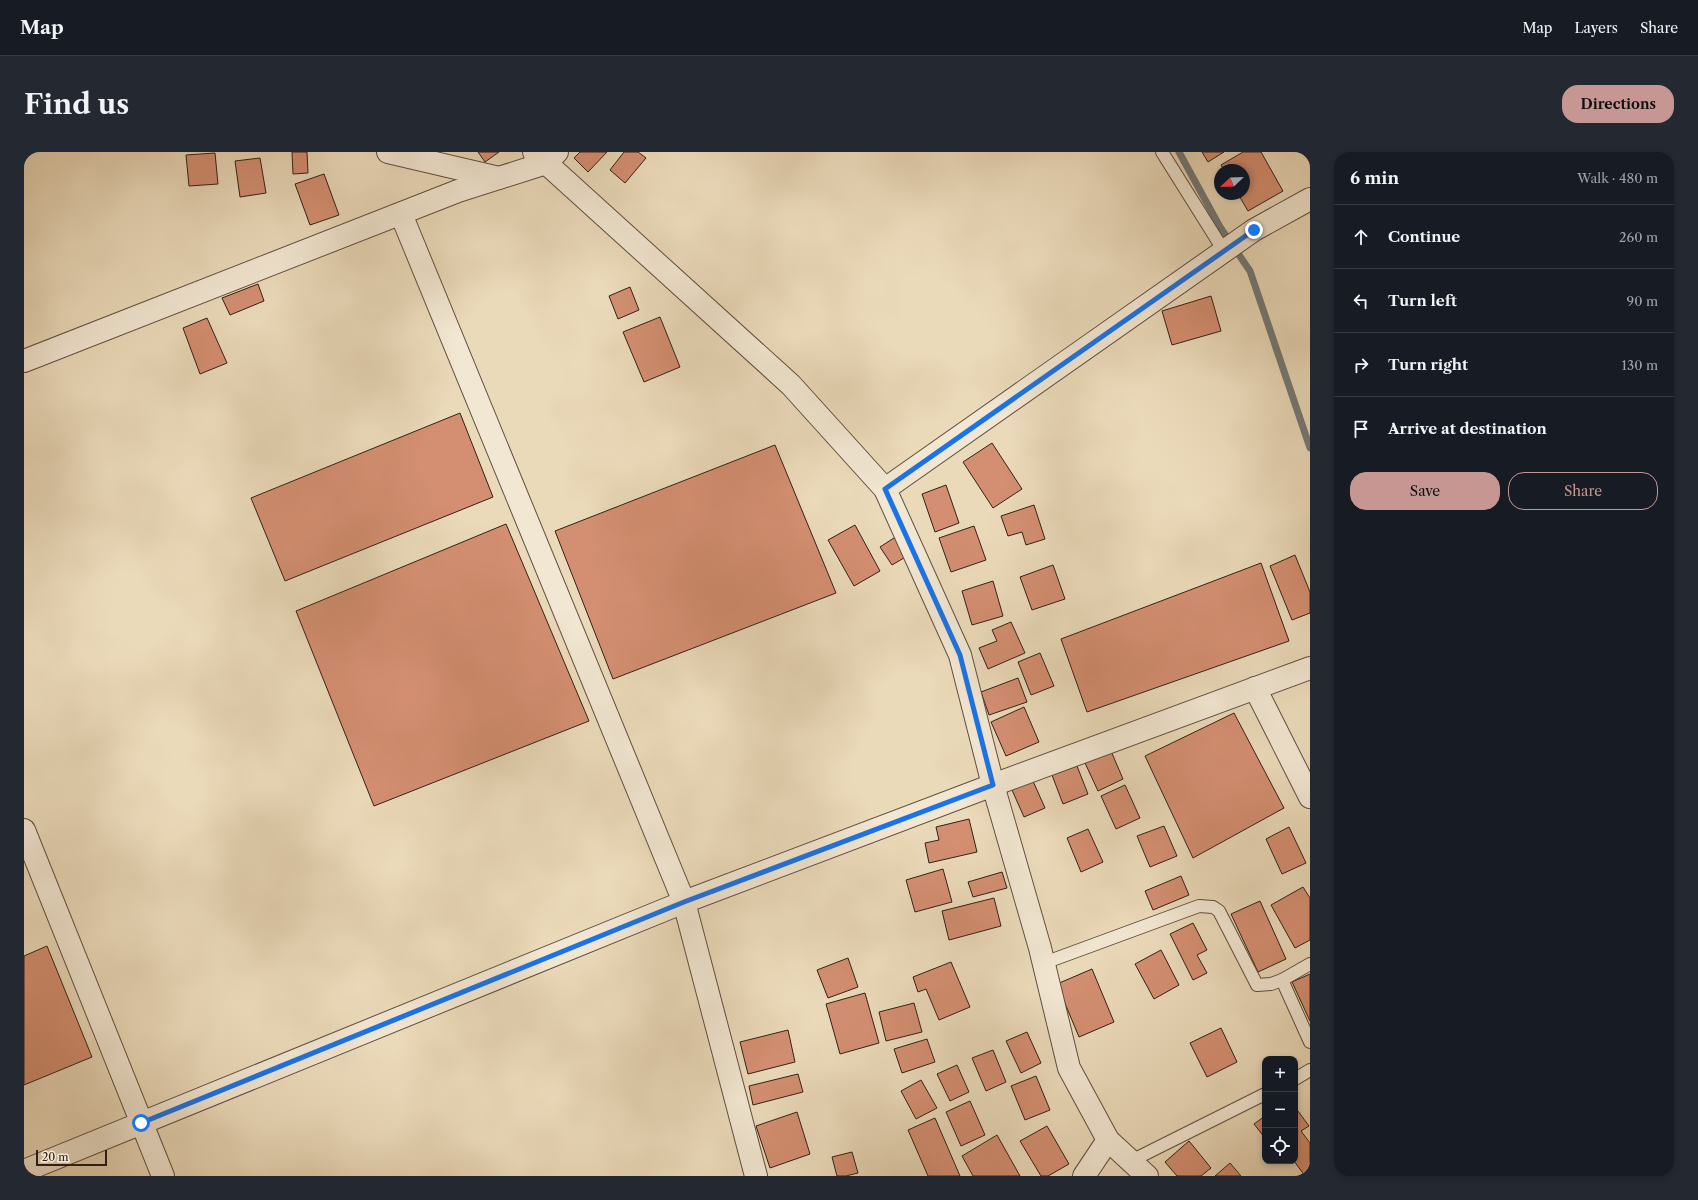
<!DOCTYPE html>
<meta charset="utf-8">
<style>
:root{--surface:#171b24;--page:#242831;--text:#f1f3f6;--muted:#9ea1a6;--line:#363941;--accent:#c59692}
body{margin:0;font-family:"Libre Caslon Text",serif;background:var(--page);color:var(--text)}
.controls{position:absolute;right:12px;bottom:12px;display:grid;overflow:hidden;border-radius:8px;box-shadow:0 2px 6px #0003}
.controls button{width:36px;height:36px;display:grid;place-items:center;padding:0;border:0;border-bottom:1px solid var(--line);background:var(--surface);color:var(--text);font:20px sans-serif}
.compass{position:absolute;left:1190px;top:12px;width:36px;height:36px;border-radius:50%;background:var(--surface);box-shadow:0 2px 6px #0003;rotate:247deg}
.scale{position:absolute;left:12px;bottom:10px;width:71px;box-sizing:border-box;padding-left:4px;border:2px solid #322014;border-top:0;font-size:11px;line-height:14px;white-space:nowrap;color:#322014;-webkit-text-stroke:3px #f2e7d2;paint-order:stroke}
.stop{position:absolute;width:12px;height:12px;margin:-9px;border:3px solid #1a73e8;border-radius:50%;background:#fff}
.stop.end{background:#1a73e8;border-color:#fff;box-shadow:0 1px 4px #0008}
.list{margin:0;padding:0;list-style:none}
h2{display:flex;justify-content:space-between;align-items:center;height:52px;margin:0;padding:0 16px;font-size:17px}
h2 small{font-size:13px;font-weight:400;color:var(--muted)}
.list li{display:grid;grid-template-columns:26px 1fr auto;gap:12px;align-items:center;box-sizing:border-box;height:64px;padding:0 16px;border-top:1px solid var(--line)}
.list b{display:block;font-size:15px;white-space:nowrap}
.list em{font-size:13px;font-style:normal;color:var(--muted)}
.actions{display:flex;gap:8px;padding:12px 16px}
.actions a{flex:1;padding:9px 0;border:1px solid var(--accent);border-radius:16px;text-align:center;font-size:14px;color:var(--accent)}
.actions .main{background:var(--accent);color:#111}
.icon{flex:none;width:22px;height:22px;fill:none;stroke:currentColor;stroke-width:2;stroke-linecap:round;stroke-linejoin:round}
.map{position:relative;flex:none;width:1286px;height:1024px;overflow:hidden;border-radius:16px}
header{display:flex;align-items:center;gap:24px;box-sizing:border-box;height:56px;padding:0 20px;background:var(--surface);border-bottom:1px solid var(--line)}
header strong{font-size:19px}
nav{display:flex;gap:22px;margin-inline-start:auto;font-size:14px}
.intro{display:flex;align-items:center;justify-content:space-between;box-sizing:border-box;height:96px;padding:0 24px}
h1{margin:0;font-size:28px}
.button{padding:10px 18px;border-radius:16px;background:var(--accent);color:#111;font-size:14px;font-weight:700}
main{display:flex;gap:24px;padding:0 24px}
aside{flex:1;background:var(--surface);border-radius:16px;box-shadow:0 2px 6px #0003}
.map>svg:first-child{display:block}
</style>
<header>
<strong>Map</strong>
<nav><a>Map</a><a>Layers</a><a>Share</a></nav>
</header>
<div class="intro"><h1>Find us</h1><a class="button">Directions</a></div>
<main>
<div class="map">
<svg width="1286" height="1024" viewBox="0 0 1286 1024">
<rect width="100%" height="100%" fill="#ebdaba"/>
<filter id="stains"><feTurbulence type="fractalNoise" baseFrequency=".005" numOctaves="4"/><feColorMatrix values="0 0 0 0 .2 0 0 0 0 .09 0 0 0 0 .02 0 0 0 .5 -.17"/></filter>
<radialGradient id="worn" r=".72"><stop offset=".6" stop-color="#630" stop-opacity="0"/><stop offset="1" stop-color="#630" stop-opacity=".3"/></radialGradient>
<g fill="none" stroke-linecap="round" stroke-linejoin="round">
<path stroke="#737b79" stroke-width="7" d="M1155,0L1196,75L1226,119L1286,296"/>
</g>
<g fill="#d48f72" stroke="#322014">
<path d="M268,0H283L284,21L269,22Z"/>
<path d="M454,0H475L461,10Z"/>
<path d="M556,0H583L564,20L550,6Z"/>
<path d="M600,0H614L622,6L601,31L586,18Z"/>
<path d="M1178,0H1200L1184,10Z"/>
<path d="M1219,0H1237L1259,39L1224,59L1214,42H1220V18H1200L1197,13Z"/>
<path d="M191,1L194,32L165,34L162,3Z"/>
<path d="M236,6L242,41L216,45L211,9Z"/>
<path d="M300,22L315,63L286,73L271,32Z"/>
<path d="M234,132L240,149L206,163L198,146Z"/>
<path d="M606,135L615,158L594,167L585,144Z"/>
<path d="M1187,144L1197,179L1148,193L1138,159Z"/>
<path d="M636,165L656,215L620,230L599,180Z"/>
<path d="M183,166L203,211L176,222L159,176Z"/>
<path d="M436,261L469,345L261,429L227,346Z"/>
<path d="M968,291L998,337L969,356L939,310Z"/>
<path d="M751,293L812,441L589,527L531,379Z"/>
<path d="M922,333L935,371L911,380L898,342Z"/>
<path d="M1010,353L1021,387L1002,393L998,380L984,384L977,364Z"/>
<path d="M482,372L565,569L350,654L272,459Z"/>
<path d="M831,373L856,419L830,434L804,388Z"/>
<path d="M950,374L962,408L927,420L915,386Z"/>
<path d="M873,384L885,403L868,413L856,395Z"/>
<path d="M1271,403L1286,440V461L1268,468L1246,414Z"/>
<path d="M1237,411L1265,489L1063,560L1037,487Z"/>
<path d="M1029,413L1041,447L1008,458L996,425Z"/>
<path d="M969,429L979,464L948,473L938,439Z"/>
<path d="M987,470L1001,501L964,517L955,496L973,489L968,478Z"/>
<path d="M1016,501L1030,534L1007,543L994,510Z"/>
<path d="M994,526L1003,550L965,563L957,540Z"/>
<path d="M1000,555L1015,590L982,604L967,570Z"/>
<path d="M1210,561L1260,656L1169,706L1121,604Z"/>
<path d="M1087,599L1099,627L1074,639L1061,611Z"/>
<path d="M1053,614L1064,642L1039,652L1028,623Z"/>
<path d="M1009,629L1021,656L1000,665L988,638Z"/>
<path d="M1101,633L1116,666L1092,677L1077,644Z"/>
<path d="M945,667L953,700L905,711L901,691L915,688L912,675Z"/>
<path d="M1140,674L1153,704L1126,715L1113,684Z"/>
<path d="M1265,675L1282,711L1258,722L1242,687Z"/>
<path d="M1064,677L1079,710L1057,720L1043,686Z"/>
<path d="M919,717L928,750L891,760L882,728Z"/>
<path d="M978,720L983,736L949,745L944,730Z"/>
<path d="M1157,724L1165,743L1129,758L1121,739Z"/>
<path d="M1279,735L1286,746V788L1271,796L1247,753Z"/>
<path d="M970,746L977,774L925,788L918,759Z"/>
<path d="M1236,749L1262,807L1234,820L1207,762Z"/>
<path d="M1169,771L1183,798L1173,803L1183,821L1169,828L1146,782Z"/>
<path d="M23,794L68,905L0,933V804Z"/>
<path d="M1137,798L1155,833L1130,847L1111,812Z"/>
<path d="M824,806L834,835L804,846L793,818Z"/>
<path d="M927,810L946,855L915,868L902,837L894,840L889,825Z"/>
<path d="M1068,817L1090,870L1055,885L1033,832Z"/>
<path d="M1286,822V869L1268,830Z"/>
<path d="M841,841L855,891L816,902L802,852Z"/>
<path d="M890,851L898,880L862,889L855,860Z"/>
<path d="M1197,876L1213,910L1183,925L1166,891Z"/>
<path d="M764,878L771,910L724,922L716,890Z"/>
<path d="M1003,880L1017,911L997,921L982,889Z"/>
<path d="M903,887L911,910L878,921L870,897Z"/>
<path d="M969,898L982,930L962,939L948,906Z"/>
<path d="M933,913L945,940L926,949L913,922Z"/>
<path d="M774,922L779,940L729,953L725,934Z"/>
<path d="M1012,924L1026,958L1001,968L987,934Z"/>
<path d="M897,928L913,956L892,967L877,939Z"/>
<path d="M946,949L961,983L937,994L922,960Z"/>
<path d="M1271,955L1285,974L1277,979L1286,991V1020L1281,1024L1270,1009Z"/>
<path d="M773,960L786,1002L746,1016L732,974Z"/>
<path d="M1241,964V986L1230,972Z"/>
<path d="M911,966L936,1024H904L884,978Z"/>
<path d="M1023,974L1045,1012L1024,1024H1017L996,989Z"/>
<path d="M973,983L996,1024H949L938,1004Z"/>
<path d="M1165,989L1187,1016L1177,1024H1153L1141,1010Z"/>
<path d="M828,1000L834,1021L822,1024H813L808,1005Z"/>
<path d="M1206,1011L1217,1024H1191Z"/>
</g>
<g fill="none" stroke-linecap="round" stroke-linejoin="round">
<defs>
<g id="service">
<path d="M1138,0L1200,99"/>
<path d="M1020,811L1175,754L1189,755L1195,759L1233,833L1247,832L1258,828L1286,890"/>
<path d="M1258,828L1286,812"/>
<path d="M1271,927L1286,918"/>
<path d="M1107,1009L1241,942"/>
</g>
<g id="minor">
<path d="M364,0L475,26"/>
<path d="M377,62L660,750L732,1024"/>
<path d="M0,209L434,39L522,11L533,0"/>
<path d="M861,337L1230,78L1286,47"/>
<path d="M1231,536L1286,645"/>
<path d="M0,1019L660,750L969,633L1286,516"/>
<path d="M1060,1024L1084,988"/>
</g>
<g id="tertiary">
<path d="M510,0L767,233L861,337L936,503L969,633L1016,796L1045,916L1084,988L1123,1024"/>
<path d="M0,678L139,1024"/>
</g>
</defs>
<use href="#service" stroke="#604e3e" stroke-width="14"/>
<use href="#minor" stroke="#604e3e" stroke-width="24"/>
<use href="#tertiary" stroke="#604e3e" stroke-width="24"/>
<use href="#service" stroke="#f2e7d2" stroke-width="12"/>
<use href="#minor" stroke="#f2e7d2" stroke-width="22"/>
<use href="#tertiary" stroke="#f2e7d2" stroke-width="22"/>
</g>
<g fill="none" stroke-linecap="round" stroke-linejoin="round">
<path stroke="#1a73e8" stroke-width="5" d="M117,971L660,750L969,633L936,503L861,337L1230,78"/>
</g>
<rect width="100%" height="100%" filter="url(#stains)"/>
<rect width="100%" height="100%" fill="url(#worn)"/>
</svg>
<div class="controls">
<button>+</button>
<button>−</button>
<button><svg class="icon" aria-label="locate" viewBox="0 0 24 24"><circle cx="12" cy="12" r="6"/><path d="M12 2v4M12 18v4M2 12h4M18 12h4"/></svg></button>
</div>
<svg class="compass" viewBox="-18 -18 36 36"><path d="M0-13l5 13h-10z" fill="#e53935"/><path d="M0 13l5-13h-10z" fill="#9ea1a6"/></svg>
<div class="scale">20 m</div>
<div class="stop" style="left:117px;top:971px"></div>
<div class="stop end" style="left:1230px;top:78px"></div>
</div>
<aside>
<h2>6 min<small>Walk · 480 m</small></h2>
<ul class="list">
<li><svg class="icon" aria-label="ahead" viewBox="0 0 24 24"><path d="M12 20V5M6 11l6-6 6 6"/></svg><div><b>Continue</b></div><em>260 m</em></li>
<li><svg class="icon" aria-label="left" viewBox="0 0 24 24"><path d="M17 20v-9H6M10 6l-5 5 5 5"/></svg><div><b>Turn left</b></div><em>90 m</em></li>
<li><svg class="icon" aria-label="right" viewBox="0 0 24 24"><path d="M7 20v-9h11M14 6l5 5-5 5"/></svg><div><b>Turn right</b></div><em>130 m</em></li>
<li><svg class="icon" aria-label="arrive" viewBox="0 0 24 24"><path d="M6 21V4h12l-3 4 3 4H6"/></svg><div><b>Arrive at destination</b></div></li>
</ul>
<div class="actions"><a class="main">Save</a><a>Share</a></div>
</aside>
</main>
